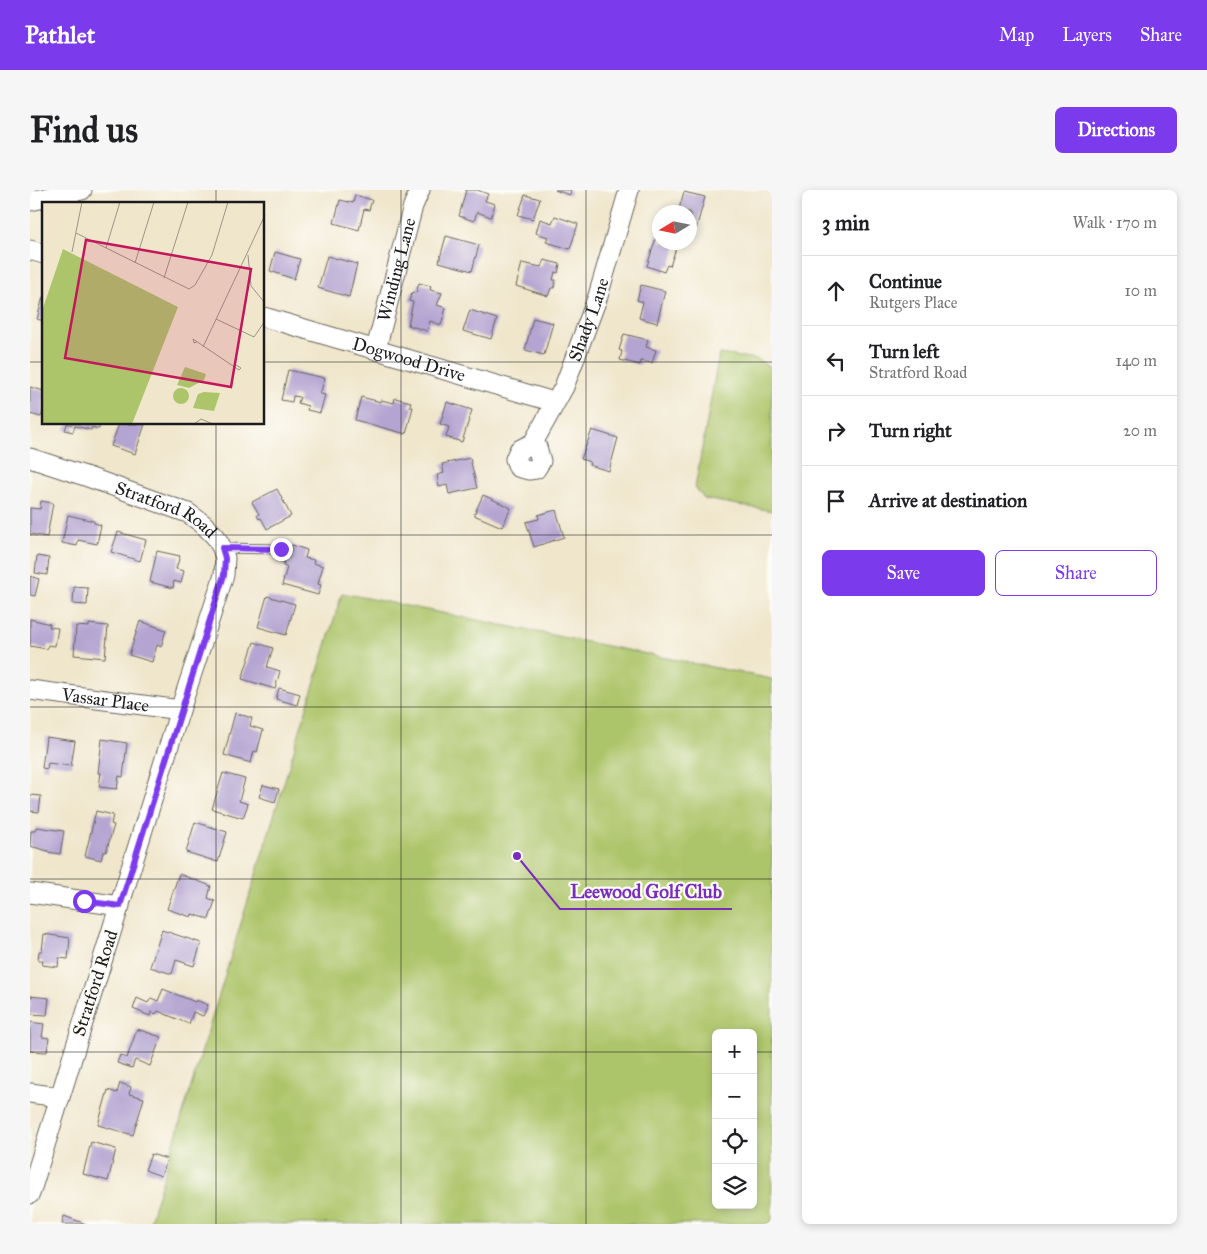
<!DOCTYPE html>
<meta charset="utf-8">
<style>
:root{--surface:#fff;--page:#f6f6f6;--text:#202124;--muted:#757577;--line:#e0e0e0;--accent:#7c3aed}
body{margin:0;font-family:"IM FELL Great Primer",serif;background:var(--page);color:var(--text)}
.controls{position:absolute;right:15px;bottom:15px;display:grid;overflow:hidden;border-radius:8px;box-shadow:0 2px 8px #0003}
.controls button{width:45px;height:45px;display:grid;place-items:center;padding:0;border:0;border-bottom:1px solid var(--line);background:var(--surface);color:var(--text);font:25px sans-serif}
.compass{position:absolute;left:622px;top:15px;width:45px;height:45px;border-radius:50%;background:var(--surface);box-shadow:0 2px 8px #0003;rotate:260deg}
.stop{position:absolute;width:15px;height:15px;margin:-11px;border:4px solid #7c3aed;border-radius:50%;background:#fff}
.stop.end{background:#7c3aed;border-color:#fff;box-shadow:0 1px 5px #0008}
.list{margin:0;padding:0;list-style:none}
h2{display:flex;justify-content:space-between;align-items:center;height:65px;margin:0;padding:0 20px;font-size:21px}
h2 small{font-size:16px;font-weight:400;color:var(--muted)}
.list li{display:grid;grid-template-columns:32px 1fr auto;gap:15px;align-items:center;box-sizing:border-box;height:70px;padding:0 20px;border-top:1px solid var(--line)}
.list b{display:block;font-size:19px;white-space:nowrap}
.list p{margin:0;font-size:16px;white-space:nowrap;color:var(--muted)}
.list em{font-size:16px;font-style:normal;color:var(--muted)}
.actions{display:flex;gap:10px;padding:15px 20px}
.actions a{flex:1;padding:11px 0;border:1px solid var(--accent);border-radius:8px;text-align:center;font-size:18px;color:var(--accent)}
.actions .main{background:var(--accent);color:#fff}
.icon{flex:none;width:28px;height:28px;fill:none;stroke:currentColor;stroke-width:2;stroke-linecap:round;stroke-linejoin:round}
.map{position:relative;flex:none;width:742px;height:1034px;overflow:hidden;border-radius:8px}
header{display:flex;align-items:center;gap:30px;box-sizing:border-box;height:70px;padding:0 25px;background:var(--accent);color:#fff}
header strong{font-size:24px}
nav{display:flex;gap:28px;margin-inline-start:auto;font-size:18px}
.intro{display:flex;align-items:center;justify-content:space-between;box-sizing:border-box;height:120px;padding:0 30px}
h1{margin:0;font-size:35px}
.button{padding:12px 22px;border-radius:8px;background:var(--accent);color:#fff;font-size:18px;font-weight:700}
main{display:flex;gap:30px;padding:0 30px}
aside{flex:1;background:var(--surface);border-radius:8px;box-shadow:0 2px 8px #0003}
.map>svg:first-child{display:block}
</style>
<header>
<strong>Pathlet</strong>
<nav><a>Map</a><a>Layers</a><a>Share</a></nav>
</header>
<div class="intro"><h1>Find us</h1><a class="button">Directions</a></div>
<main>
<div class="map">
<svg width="742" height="1034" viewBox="0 0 742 1034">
<rect width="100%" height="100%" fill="#fdfcf7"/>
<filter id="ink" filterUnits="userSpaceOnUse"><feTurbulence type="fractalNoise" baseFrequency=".02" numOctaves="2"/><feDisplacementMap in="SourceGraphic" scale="10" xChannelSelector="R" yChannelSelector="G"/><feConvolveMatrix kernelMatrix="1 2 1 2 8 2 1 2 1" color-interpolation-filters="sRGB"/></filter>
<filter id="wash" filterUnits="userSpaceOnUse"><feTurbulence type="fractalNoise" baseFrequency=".0096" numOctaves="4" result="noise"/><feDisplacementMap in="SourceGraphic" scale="20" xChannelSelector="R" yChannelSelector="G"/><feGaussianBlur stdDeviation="1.12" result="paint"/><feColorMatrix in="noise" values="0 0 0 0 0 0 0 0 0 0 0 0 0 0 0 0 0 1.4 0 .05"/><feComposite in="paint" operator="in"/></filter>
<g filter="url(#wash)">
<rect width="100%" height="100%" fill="#f0e6cc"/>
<g fill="#adc56a" stroke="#647043" fill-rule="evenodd">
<path d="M689,164L727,169L742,179V321L674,309L665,297Z"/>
<path d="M312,403L742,489V1034H119ZM686,843H723V1015H686Z"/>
</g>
<g id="blocks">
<g fill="#b4a4d1">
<path d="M436,0H447L458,4L455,11L465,14L461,27L447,22L444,31L429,26Z"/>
<path d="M525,0H541L540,5Z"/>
<path d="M654,2L675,7L666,39L660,38V22H648Z"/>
<path d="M325,5L342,10L339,20L334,19L329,40L304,33L310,10L323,13Z"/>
<path d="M495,5L510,9L503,29L488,25Z"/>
<path d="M525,26L548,34L540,59L516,52L518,47L506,43L510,29L522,33Z"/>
<path d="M627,45L630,46V52H638L647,55L640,76L637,75L634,82L617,76Z"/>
<path d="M416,46L449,55L442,81L409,72Z"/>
<path d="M245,62L270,69L264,89L240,81Z"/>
<path d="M297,66L327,74L319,107L288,98Z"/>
<path d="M514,70L530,74L528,83L525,82L523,90H526L524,98H521L518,106L486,96L492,73L511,77Z"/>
<path d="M389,93L401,96L400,100L412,103L407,115L416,118L411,135L400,131L397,141L378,135L383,112L379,111L382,102L386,103Z"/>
<path d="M611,95L635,101L627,133L609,128L613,112L607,110Z"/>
<path d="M13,107H14V131L7,129Z"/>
<path d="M440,120L467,129L461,149L433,141Z"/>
<path d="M503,128L523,133L514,165L495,160Z"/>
<path d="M594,144L618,150L616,157L626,160L622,173L611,171L610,175L590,170L592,161L589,160Z"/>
<path d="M258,180L295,188L290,204L295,205L290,223L277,220L278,216L268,213L270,207L263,206L262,212L251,210Z"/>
<path d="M0,197L14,201V218L11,227L0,224Z"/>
<path d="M331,207L351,212V210L364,213L365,208L381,212L379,217H383L376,244L325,230Z"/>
<path d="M417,212L442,220L432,252L416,247L419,237L410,234Z"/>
<path d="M37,234H70L69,239L62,237L61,240L45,236L43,242L35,240Z"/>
<path d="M89,234H115L105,264L81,256Z"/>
<path d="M562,240L588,248L579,281L559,275L560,272L551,269Z"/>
<path d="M440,268L447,298L419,304L417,295L409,297L407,285L414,283L412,274Z"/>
<path d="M247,299L261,326L237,339L231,328L229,329L227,325L229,324L222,312Z"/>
<path d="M453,305L481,318L472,337L444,325Z"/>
<path d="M11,311L23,313L17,347L0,344V318L10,319Z"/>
<path d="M526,320L534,347L504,357L496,332L509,329L508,325Z"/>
<path d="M38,325L64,331V333L71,335L67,354L48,350L47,356L32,353Z"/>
<path d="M88,342L116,350L110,371L81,362Z"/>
<path d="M262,355L277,360L275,368L284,370L283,373L293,376L288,394L291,395L288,405L252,395L257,377L253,376L255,366L259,367Z"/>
<path d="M127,361L150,366L146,379L154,381L151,393L144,391L143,398L120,392Z"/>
<path d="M7,366L19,368L17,385L5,383Z"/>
<path d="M0,386L9,389L5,406L0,405Z"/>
<path d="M44,397L58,398L57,415L43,414Z"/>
<path d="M237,406L265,414L256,445L228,437Z"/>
<path d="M0,429L20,434L19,437L28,438L25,456L18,455L17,459L0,456Z"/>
<path d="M110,431L136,440L131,457L127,455L122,472L99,465Z"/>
<path d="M59,434L78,436L75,468L44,465L46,436L59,437Z"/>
<path d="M224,452L243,458L237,477L250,481L245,499L212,489Z"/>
<path d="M249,498L270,504L267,515L246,509Z"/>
<path d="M205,523L222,528L220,536L233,540L227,562L224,561L221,573L194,565Z"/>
<path d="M16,547L45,551L41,576L18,573L17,579L12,578Z"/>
<path d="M72,549L97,553L93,587L89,586L87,599L69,597L71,583H68Z"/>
<path d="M193,583L215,589L209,611L218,614L213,628L182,619Z"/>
<path d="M233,595L249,599L245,612L229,607Z"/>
<path d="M0,605L11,606L9,622L0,621Z"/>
<path d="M66,621L83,625L81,634L84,635L76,662H73L71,670L55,666Z"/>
<path d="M165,632L197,642L188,672L156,662Z"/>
<path d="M6,637L34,641L30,664L18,662V661L0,656L1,641H5Z"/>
<path d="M149,684L181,696L178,708L185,711L179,729L162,724L161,727L137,719Z"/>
<path d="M132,740L171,753L164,776L146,770L142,784L120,777Z"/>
<path d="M14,744L40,748L38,769L29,768L28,777L12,775L13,771H8L9,761H12Z"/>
<path d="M133,799L165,812L166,810L178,815L173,826L163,822L159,834L128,821L126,824L121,822L120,826L103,819L107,808L118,813L121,808L128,811Z"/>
<path d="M0,806L19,808L17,825L0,824Z"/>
<path d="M0,832L14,834L12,847L19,848L17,862L0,861Z"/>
<path d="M107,839L131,847L120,876L105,870L102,878L87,873L90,865L97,868Z"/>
<path d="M90,893L101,897L99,904L114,908L103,945L68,935L78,900L87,903Z"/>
<path d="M61,952L86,959L78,991L53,984Z"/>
<path d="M121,964L137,969L131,986L115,980Z"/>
<path d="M34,1026L56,1034H32Z"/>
</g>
</g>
</g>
<g filter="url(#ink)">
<use href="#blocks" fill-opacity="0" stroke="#66635a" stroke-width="1"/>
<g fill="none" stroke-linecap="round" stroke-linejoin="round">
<defs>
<path id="lane" d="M192,358L251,359"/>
<g id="street">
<path d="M0,11L52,0"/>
<path d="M0,60L14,64"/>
<path id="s1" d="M234,127L524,212"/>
<path id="s2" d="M346,159L383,16L390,0"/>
<path id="s3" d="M503,253L507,257L511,271L506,279L499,280L488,277L485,269L489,260L503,253L534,197L568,106L599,0"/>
<path id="s4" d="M0,268L58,287L158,323L173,334L185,346L192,358L195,368L194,385L150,520L0,1004"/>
<path id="s5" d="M0,500L150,520"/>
<path d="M0,703L90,716"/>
<path d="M0,903L29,907"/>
</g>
</defs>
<use href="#lane" stroke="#66635a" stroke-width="11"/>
<use href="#street" stroke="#66635a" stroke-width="21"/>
<use href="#lane" stroke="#fff" stroke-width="9"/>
<use href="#street" stroke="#fff" stroke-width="19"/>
</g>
</g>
<g fill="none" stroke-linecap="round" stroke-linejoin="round" filter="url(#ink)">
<path stroke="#7c3aed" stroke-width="6" d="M54,711L90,716L194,385L195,368L192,358L251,359"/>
</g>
<path fill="none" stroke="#1c1c1c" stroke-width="1" stroke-opacity="0.55" d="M186,0V14M371,0V1034M556,0V1034M0,172H14M234,172H742M186,234V1034M0,345H742M0,517H742M0,689H742M0,862H686M723,862H742"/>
<g text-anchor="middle" stroke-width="4.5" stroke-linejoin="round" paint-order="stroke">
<g font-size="18" fill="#1c1c1c" stroke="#fdfcf7">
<text dy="6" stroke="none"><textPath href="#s2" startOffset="82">Winding Lane</textPath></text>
<text dy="6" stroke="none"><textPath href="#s3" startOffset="218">Shady Lane</textPath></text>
<text dy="6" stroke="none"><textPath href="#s1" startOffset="151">Dogwood Drive</textPath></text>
<text dy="6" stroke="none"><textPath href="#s4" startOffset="146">Stratford Road</textPath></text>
<text dy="6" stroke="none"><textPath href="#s5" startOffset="76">Vassar Place</textPath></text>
<text transform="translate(65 793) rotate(-72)" y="6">Stratford Road</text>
</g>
</g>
<g transform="translate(12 12)">
<rect width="222" height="222" fill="#f0e6cc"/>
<path d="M21,47L136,105L90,222H0V109ZM143,165L164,172L162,178L147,186L135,183ZM131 194a8 8 0 1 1 16 0a8 8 0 1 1-16 0ZM162,190L178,191L172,209L151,206L156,192Z" fill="#adc56a"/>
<path fill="none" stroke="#9b9586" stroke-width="1" d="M34,31L147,87L153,83L170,53L186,0M64,46L78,0M30,50L40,0M206,53L209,84L223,101M93,61L112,0M122,76L146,0M174,117L212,135L223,119M155,140L152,141L151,137L197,168L199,166L194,163M161,145L223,13M152,222L159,217L171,222"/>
<path fill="#c2185b" fill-opacity="0.15" stroke="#c2185b" stroke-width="2.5" d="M44,38L209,67L189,185L23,156Z"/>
<rect width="222" height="222" fill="none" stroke="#1c1c1c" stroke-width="2.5"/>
</g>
<path fill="none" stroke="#7b2cbf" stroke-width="2" d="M487 666L530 719H702"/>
<circle fill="#7b2cbf" stroke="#fdfcf7" stroke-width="2" cx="487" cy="666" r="5"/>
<g font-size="19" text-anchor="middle" font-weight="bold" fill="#7b2cbf" stroke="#fdfcf7" stroke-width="4.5" stroke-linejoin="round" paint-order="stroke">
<text x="616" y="708">Leewood Golf Club</text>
</g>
</svg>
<div class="controls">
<button>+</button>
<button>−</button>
<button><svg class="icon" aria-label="locate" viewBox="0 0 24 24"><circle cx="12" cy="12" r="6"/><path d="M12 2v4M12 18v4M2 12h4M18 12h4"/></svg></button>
<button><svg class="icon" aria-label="layers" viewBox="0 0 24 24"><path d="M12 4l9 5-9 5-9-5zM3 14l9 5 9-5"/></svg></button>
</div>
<svg class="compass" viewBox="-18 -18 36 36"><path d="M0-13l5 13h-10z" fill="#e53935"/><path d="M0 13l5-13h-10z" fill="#757577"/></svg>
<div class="stop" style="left:54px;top:711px"></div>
<div class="stop end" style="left:251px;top:359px"></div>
</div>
<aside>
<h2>3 min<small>Walk · 170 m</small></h2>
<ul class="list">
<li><svg class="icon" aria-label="ahead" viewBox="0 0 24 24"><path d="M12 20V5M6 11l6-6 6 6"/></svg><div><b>Continue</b><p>Rutgers Place</p></div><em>10 m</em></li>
<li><svg class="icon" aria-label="left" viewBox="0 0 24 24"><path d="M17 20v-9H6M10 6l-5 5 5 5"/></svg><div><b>Turn left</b><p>Stratford Road</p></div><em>140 m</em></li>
<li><svg class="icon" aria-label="right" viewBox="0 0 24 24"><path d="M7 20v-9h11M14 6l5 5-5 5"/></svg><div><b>Turn right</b></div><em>20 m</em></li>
<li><svg class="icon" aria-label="arrive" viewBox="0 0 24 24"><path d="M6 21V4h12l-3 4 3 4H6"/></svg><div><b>Arrive at destination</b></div></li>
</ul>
<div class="actions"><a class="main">Save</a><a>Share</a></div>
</aside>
</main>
